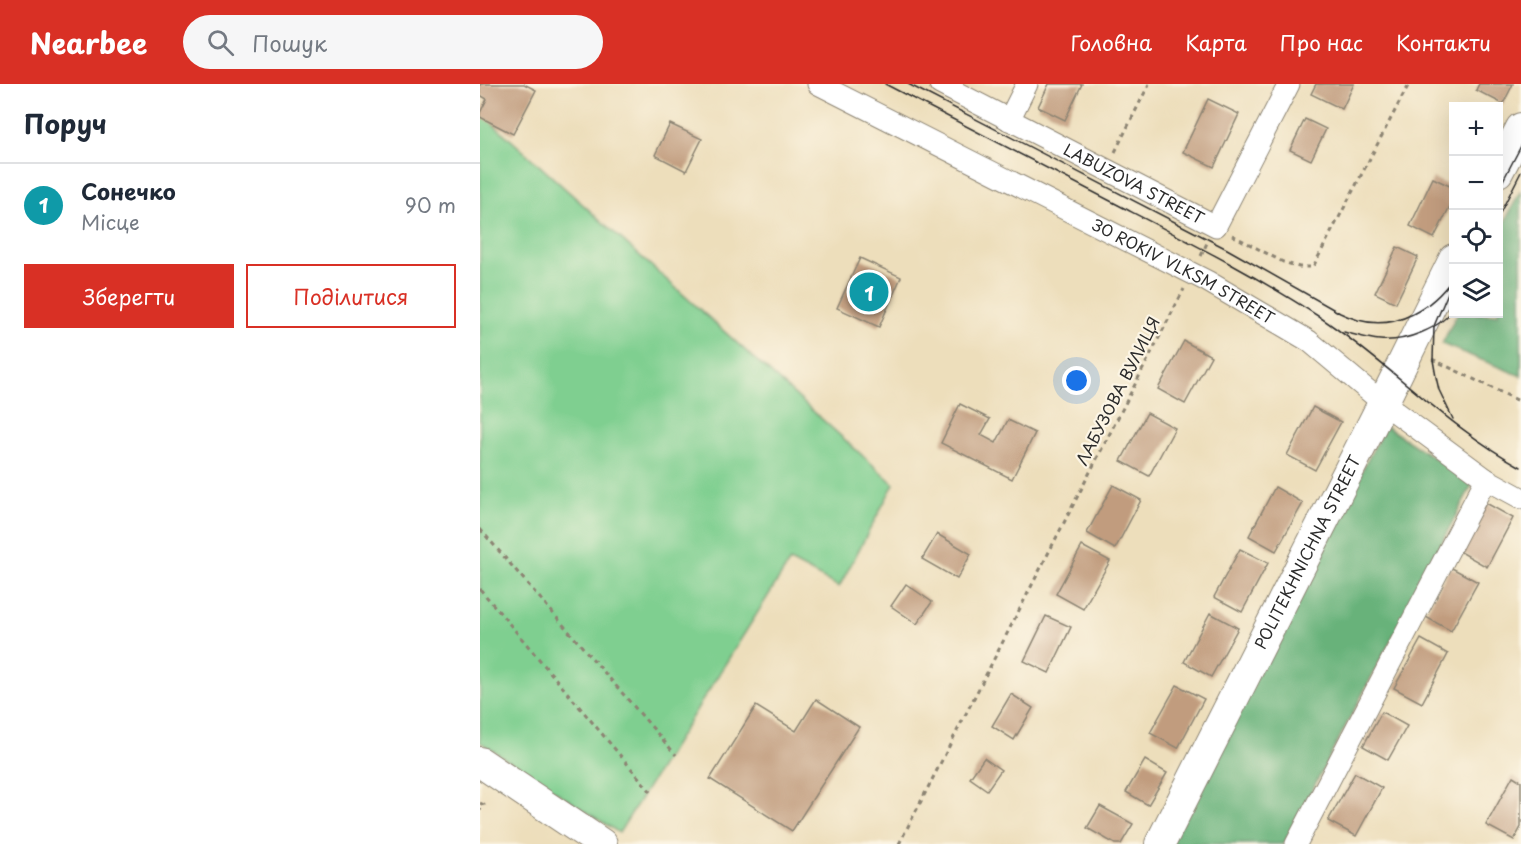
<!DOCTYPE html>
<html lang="uk">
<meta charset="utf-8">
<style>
:root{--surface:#fff;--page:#f6f6f7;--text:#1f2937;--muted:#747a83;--line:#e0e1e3;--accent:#d93025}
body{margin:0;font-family:"Playpen Sans",sans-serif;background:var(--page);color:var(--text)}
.controls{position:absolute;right:18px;top:18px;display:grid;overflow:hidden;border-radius:0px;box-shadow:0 6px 24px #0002}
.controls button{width:54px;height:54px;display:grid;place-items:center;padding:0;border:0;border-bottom:2px solid var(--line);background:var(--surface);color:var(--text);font:30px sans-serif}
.you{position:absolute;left:597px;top:297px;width:21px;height:21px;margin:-15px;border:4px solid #fff;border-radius:50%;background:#1a73e8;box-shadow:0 0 0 9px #1a73e833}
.badge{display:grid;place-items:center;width:39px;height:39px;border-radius:50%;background:var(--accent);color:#fff;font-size:20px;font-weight:700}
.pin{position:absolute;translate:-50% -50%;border:3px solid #fff;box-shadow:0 2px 6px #0006}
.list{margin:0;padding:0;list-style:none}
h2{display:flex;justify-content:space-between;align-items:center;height:78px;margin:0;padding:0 24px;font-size:26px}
h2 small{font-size:20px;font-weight:400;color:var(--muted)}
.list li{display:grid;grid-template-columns:39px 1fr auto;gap:18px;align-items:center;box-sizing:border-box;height:84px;padding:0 24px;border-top:2px solid var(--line)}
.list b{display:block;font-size:22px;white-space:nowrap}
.list p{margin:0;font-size:20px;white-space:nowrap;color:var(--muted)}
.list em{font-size:20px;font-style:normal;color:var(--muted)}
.actions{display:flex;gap:12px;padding:18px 24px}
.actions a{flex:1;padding:14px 0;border:2px solid var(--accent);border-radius:0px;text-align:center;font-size:21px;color:var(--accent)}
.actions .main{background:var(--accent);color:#fff}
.icon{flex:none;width:33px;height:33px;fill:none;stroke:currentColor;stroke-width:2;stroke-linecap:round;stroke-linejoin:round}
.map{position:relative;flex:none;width:1041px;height:760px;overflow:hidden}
header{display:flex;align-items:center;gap:36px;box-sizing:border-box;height:84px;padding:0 30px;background:var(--accent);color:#fff}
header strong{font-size:28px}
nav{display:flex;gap:33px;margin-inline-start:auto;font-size:21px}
.search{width:420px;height:54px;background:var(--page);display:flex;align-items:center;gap:15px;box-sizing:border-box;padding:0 21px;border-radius:33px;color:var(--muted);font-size:22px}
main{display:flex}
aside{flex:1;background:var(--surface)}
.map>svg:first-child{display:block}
</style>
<header>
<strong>Nearbee</strong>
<div class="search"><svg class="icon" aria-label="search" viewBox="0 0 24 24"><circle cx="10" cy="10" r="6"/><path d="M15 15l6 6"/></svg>Пошук</div>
<nav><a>Головна</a><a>Карта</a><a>Про нас</a><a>Контакти</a></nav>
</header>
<main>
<aside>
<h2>Поруч<small></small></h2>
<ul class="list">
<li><span class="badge" style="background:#0f9aa8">1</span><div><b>Сонечко</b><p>Місце</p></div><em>90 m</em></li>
</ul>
<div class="actions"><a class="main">Зберегти</a><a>Поділитися</a></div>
</aside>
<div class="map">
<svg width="1041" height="760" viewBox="0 0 1041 760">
<rect width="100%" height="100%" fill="#fcf5e5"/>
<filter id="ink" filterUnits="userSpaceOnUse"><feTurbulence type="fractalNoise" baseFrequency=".0167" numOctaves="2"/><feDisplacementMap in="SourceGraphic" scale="12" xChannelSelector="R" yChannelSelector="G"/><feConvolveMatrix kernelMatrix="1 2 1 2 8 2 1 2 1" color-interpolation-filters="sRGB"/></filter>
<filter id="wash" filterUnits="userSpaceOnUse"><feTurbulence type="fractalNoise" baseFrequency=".008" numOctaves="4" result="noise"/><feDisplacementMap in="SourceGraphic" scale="24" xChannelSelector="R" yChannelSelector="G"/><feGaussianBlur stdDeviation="1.35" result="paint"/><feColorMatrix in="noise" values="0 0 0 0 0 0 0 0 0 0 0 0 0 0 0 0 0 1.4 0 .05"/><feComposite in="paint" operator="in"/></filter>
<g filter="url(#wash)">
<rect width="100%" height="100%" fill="#eddebb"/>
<path fill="#7fcf90" stroke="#557d5e" stroke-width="1.5" d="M0,28L414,400L359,503L310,477L139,749L0,658Z"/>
<g fill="#67b27a" stroke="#496e52" stroke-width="1.5">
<path d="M1041,106V292L962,260L977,230H1018L1019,149Z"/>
<path d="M905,342L993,399L804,760H690Z"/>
</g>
<g id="blocks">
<g fill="#c19c7e">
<path d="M0,0H44L56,6L33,50L0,33V29L7,15L0,11Z"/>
<path d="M569,0H602L585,36L558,23Z"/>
<path d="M836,0H874L862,25L831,10Z"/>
<path d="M999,0H1033L1023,20L996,6Z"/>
<path d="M728,15L759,30L734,83L703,68Z"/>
<path d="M825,35L846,45L831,76L810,66Z"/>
<path d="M190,40L222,55L206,87L175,71Z"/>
<path d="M953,94L974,104V114L954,154L930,142Z"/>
<path d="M917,163L938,173L916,219L895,209Z"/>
<path d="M380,174L421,193L399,243L357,224Z"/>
<path d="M704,257L731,272L705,320L678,305Z"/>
<path d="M480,320L510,335L501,351L516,359L528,336L555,349L532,395L461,359Z"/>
<path d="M833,323L861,338L835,386L807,371Z"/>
<path d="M667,329L695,344L669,392L641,377Z"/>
<path d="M633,401L661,416L635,465L607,449Z"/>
<path d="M795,403L823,419L796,467L769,452Z"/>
<path d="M1006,419L1033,434L1007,483L979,467Z"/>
<path d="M457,450L491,470L477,495L442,475Z"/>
<path d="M602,462L630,477L603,525L576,510Z"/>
<path d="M760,465L788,479L762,528L734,513Z"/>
<path d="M970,483L998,498L971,547L944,532Z"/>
<path d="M426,500L452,518L437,540L411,522Z"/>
<path d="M730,529L758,544L731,593L704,578Z"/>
<path d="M566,532L591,543L569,589L544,577Z"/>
<path d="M941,555L968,570L942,619L914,604Z"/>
<path d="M697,601L724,615L698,664L670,649Z"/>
<path d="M531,610L553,624L534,656L512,642Z"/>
<path d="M336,615L379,643L312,747L230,695L276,622L316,647Z"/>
<path d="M902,628L927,642L908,676L883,662Z"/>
<path d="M504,674L521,686L507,706L490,694Z"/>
<path d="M665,676L687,689L668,721L646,708Z"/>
<path d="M875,689L902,704L876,752L848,737Z"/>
<path d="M1033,692L1041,697V743L1034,756L1006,741Z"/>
<path d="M620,722L653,740L641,760H635L607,744Z"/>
</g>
</g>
</g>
<g filter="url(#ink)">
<use href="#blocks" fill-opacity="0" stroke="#8c8473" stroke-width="1.5"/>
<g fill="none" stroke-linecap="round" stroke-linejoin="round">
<defs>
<g id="street">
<path id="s1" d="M338,0L727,197L829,257L903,319L1006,395L1041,414"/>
<path id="s2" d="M460,0L736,142L809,0"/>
<path d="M529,36L547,0"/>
<path d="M816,760L1006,395"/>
</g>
<g id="secondary">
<path d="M1018,88L1041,44"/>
<path d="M0,678L122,760"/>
<path id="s3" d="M680,760L903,319L974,175"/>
</g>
</defs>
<use href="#street" stroke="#8c8473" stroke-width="23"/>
<use href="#secondary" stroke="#8c8473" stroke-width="32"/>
<g stroke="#8c8473" stroke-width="3" stroke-dasharray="4.5 4.5" stroke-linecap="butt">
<path d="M635,68L669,0"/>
<path d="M752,151L803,178L819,183H833L929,0"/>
<path d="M721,172L727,159"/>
<path d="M952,275L1041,318"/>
<path d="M0,445L196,671"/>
<path d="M0,505L171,708"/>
<path d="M0,719L4,721L0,726"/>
<path d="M419,760L704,205"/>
</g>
<use href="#street" stroke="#fff" stroke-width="21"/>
<use href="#secondary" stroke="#fff" stroke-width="30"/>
<g stroke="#2b2b2b" stroke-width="1.5">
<path d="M405,0C484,41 563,82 642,123C710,158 777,192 841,234C910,280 967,343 1041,383"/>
<path d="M428,0L747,165L860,229C866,232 872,234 878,236C917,247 952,224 974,193"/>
<path d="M1018,106L1041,62"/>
<path d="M1018,133L1041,88"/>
<path d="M970,204L954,242L953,276L956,293L959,306L973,335"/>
<path d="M864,248C876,251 889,255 900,256C924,258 962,245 974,223"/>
</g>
</g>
</g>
<g text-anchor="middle" stroke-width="4.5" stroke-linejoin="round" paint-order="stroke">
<g font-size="16" fill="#2b2b2b" stroke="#fcf5e5">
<text dy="6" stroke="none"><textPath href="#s2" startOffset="218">LABUZOVA STREET</textPath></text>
<text dy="6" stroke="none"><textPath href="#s1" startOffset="410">30 ROKIV VLKSM STREET</textPath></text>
<text transform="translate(638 307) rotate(-63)" y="6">ЛАБУЗОВА ВУЛИЦЯ</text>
<text dy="6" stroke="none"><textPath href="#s3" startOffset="327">POLITEKHNICHNA STREET</textPath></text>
</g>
</g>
</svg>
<div class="controls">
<button>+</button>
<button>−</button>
<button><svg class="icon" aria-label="locate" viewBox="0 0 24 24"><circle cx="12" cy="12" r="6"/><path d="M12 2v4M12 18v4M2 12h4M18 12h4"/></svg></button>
<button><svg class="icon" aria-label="layers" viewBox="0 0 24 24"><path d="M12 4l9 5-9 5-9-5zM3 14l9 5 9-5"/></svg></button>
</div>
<div class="you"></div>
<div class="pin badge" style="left:389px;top:208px;background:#0f9aa8">1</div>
</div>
</main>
